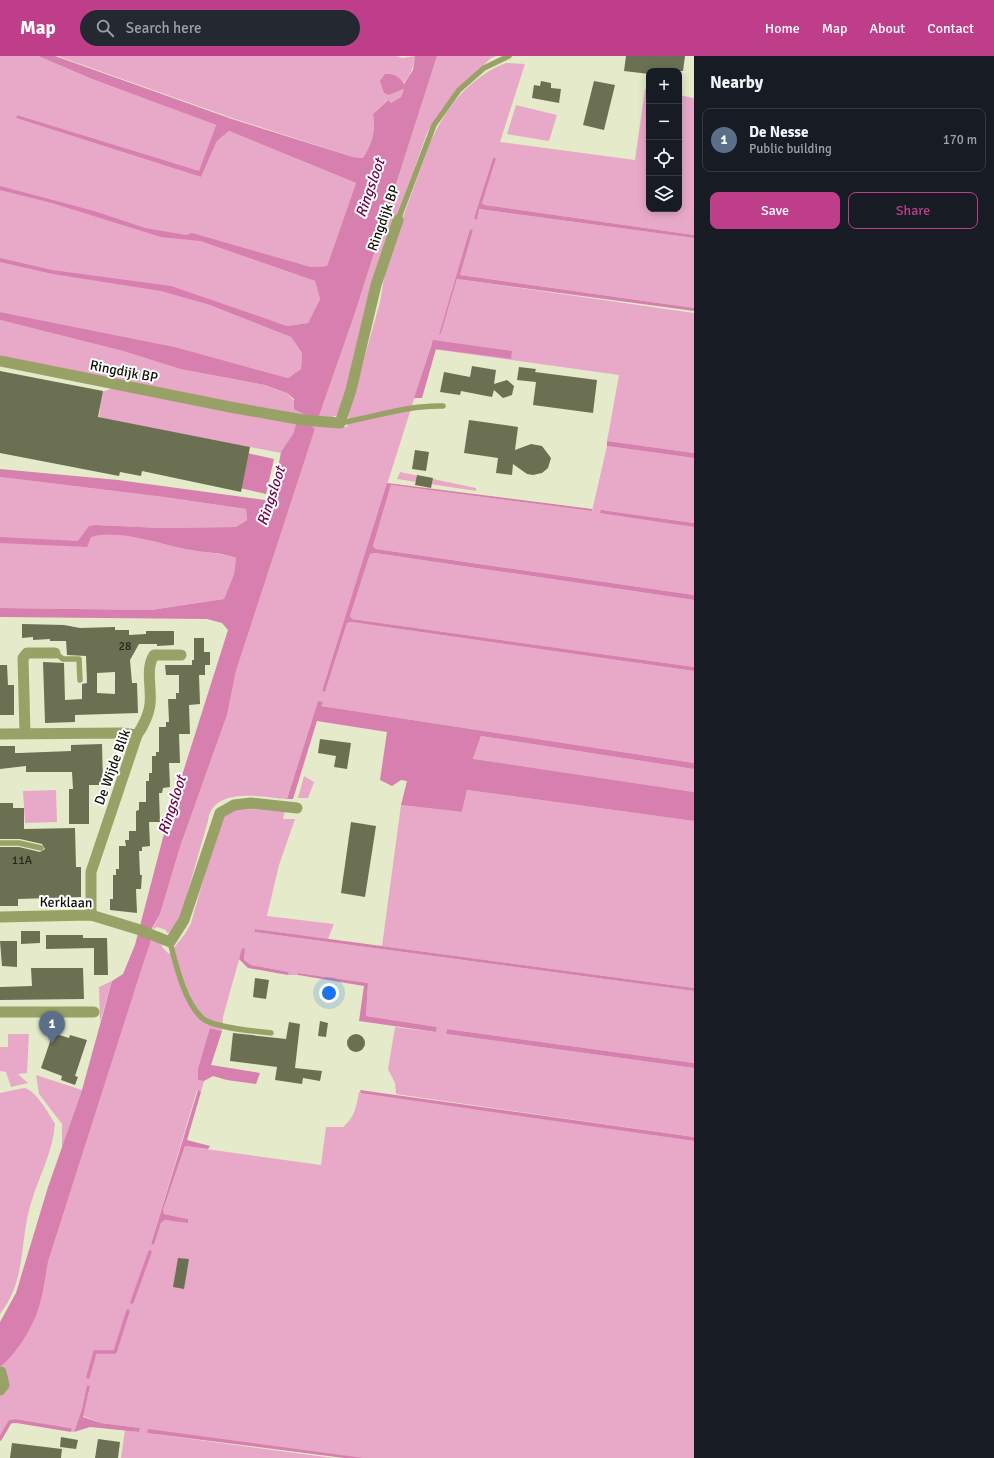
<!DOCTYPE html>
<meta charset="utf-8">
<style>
:root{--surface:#171b24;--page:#242831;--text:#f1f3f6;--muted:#9ea1a6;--line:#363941;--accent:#be3e8a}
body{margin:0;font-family:Signika,sans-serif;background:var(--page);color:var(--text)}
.controls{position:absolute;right:12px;top:12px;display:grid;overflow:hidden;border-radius:8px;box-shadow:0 2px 10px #0003}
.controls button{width:36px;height:36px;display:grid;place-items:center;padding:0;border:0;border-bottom:1px solid var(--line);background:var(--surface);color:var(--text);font:20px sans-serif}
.you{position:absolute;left:329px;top:937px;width:14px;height:14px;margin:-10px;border:3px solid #fff;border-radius:50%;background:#1a73e8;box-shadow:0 0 0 6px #1a73e833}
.badge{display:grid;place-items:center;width:26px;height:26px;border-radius:50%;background:var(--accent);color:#fff;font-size:13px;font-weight:700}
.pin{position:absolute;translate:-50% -33px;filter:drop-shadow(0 1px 2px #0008)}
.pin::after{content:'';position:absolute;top:21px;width:14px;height:12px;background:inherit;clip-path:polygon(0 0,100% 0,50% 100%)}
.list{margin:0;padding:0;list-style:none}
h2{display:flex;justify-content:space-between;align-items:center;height:52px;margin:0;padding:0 16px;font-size:17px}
h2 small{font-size:13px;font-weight:400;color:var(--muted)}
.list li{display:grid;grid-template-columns:26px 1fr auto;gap:12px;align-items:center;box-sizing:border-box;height:64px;margin:0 8px 8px;padding:0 8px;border:1px solid var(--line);border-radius:8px}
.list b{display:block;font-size:15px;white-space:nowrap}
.list p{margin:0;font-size:13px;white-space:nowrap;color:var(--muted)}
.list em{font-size:13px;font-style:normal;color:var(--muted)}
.actions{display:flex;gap:8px;padding:12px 16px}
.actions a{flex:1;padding:9px 0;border:1px solid var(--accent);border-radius:8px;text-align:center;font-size:14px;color:var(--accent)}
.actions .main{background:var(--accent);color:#fff}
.icon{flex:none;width:22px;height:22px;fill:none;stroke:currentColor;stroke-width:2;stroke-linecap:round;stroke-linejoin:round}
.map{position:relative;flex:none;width:694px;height:1402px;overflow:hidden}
header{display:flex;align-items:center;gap:24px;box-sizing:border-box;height:56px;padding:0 20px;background:var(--accent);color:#fff}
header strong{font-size:19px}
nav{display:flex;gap:22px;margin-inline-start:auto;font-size:14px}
.search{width:280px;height:36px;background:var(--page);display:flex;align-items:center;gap:10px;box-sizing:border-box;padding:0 14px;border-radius:22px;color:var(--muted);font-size:15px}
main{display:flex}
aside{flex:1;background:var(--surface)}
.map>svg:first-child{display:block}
</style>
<header>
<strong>Map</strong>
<div class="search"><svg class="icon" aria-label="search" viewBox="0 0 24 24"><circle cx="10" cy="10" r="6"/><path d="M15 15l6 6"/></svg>Search here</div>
<nav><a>Home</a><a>Map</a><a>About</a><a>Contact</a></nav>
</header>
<main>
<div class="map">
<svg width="694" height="1402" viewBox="0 0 694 1402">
<rect width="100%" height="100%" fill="#e5ebca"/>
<g fill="#e8a9c9">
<path d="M0,0H38L92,23L216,69L199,116L17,59L16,62L201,121L217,85L229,75L356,127L327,210L311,211L193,178L200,185L315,225L320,243L308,267L287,270L207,244V248L291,281L302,297L301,313L288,322L175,291L0,256Z"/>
<path d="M61,0H396L402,2L415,0C412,21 405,27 389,39L404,33L401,41L391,47L387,44L373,58C376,75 372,87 363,102L353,101L235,63L60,1Z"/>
<path d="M437,0H496L491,2C467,25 443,47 427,77L387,189L349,325L338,359L332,361L319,360L354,260Z"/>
<path d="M506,7L525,8L500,86L635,104L645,33L649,34V153H679V39L694,42V179L485,149L482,147L495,102H493L474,162L477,163L478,153L694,182V252L460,219L473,174L470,173L441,277L457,223L694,257V397L607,385L619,319L432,293V286L322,635L325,636L347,567L351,566L694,615V707L321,650L318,645L287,743C263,741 212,730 208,765L179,866L174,875L167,877L166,874L157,871L152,874L160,858L180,791L227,659L236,615L315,373L310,369L347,371L349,357L380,246L387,205L430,87C445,53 469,21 506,7Z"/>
<path d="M516,49L557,59L549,85L507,78Z"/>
<path d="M0,264L123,295L180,313L265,329L287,337L308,360L0,305Z"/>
<path d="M113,332L296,368L293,378L281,397L99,362L102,336Z"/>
<path d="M607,390L694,402V467L601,454L694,471V539L376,493L373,490L391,429L592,455Z"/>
<path d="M400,416L476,432V435L397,423Z"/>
<path d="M0,421L164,441L246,453L247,464L236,471L160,472L96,469L190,494L227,499L236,502L234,518L224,543L151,554L0,552Z"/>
<path d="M375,497L694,544V611L352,563L350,560L370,498Z"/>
<path d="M481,680L694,713V736L473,704Z"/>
<path d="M304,720L314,726L308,742H298Z"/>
<path d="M56,734L57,766L25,767L23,735Z"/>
<path d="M467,734L694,765V932L382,890L401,749L462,756Z"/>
<path d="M243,750L285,754L283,763H295L279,809L267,860L334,868L328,883L255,873L254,876L694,935V1007L447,973L446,978L694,1012V1081L396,1038L395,1027L388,1013L395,971L436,976L437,971L366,960L368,927L298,917V919H288L289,916L251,909L244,904L245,893H242L223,961L222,975L210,972L198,1023L204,1025L201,1036L197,1034L151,1188L154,1189L161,1167L165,1164L188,1166V1163L164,1158L163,1154L185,1090L321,1109L326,1071H343C355,1061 356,1051 359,1036L694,1085V1402H358L148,1374L147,1377L333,1402H121L125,1374L138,1376L140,1372L101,1367L83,1360L90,1330L87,1329L82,1353L74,1376L12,1365L0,1385V1337L7,1330L1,1310C33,1277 40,1249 48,1206L151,882L160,885L163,892L169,898L185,878L191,867L220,765L226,758Z"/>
<path d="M112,925L100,966L99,931Z"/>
<path d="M8,978H29L27,1017L18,1018L28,1027L11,1031L6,1016L0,1015V991H8Z"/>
<path d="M36,1019L82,1034L62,1092V1068L39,1038Z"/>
<path d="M24,1032C35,1033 50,1059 55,1068C53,1096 39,1120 31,1147C19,1187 27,1223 0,1258V1037Z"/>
</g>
<g fill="#d77fae">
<path d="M38,0H55L232,63L353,101L363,102C372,87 376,75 373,58L388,44L391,47L401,41L404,33L389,39L384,37L380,25L385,18C396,18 398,20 404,28L413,14L415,0H437L354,260L319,360L310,369L315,373L236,615L227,659L180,791L160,858L151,874L150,887L143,908L48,1206C45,1222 43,1239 38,1254C31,1274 16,1298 0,1311V1266L16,1237L48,1131L82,1034L112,925L123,918L135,889L166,770L228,574L222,567L207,563L0,561V552L151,554L224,543L234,518L236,502C221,496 206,497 191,494C164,489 117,472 91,481L87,491L0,487V481L78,485L89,470L96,469L160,472L236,471L247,464L246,453L164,441L0,421V413L118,424L272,445L281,396L293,378L296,368L307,360L294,353V343L287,337L265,329L180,313L123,295L0,264V256L175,291L288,322L301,313L302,297L291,281L207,248L161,235L53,218L0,206V202L52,214L171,230L287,270L308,267L320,243L315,225L200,185L161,181L52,147L0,134V130L94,155L145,172L186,179L192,177L311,211L327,210L356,127L229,75L217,85L201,121L16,62L17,59L199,115L216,69L92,23Z"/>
<path d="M493,102H496L482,147L485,149L694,179V182L479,153L477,164L474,162Z"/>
<path d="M470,173L473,174L460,219L694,252V255L457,223L441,277L439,279Z"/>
<path d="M433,284L512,295L511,303L436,293L422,342H414Z"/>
<path d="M607,385L694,397V402L607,390Z"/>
<path d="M247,397L274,403L266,438L240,432Z"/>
<path d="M387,427L592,453V455L391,429L373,490L376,493L694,539V544L375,497L370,498L350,560L352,563L694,611V615L351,566L347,567L325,636L322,635Z"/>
<path d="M601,454L694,467V471L600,457Z"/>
<path d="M318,645L323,646L321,650L694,707V713L481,680L473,703L694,736V765L467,734L462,756L401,749L407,725L401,724L392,730L380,724L387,676L317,665L293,743H287Z"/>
<path d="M255,873L694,932V935L254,876Z"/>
<path d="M242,892L245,893L244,904L251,909L289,916L288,919L248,912L239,903Z"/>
<path d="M298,917L368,927L366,960L437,971L436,976L359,965L364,930L298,919Z"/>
<path d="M210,972L222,975L211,1009L260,1017L256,1028L227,1024L213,1020L204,1025L198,1024V1013Z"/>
<path d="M447,973L694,1007V1012L446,978Z"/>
<path d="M198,1034L201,1036L187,1084L210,1090L208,1093L185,1090L163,1154L164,1158L188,1163V1167L165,1164L161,1167L154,1189L151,1188Z"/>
<path d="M360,1034L694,1081V1085L361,1037Z"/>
<path d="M87,1329L90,1330L83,1361L101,1367L140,1372L139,1376L90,1371L74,1376L82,1353Z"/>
<path d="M148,1373L363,1402H344L147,1377Z"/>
</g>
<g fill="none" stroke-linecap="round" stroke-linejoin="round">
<g stroke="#d77fae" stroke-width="3.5">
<path d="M132,1246L150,1196"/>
<path d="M88,1321L95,1296H115L128,1255"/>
<path d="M0,1383L10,1366L15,1365L70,1374"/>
</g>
</g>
<g fill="#6b7052" fill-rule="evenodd">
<path d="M626,0H685L683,15H649V18L624,15Z"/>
<path d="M541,25L551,27V32L561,33L559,47L532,42L534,29L540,30Z"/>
<path d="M594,25L615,29L604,74L583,69Z"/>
<path d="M472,310L496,314L494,328L507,324L514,330L512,339L503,342L494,334L492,341L461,335L460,339L440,336L444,316L470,321Z"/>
<path d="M519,311L536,313L535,316L597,324L593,357L533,349L536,326L517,324Z"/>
<path d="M0,315L103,335L98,361L250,391L241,436L142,415L141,420L120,416L119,420L0,397Z"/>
<path d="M469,364L518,371L515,394L531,388L542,390L551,402L548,412L542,417L533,419L527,418L513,408L512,419L496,417L498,402L464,397Z"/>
<path d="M415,394L429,396L426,415L412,413Z"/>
<path d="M417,419L433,422L431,432L415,429Z"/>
<path d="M22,568L64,569L80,572L115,571V574H129V579L146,578V575H174V589L157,590V588H139L130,604L132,627H137L138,657L75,659V666L45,667L43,606L64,607L65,644L82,643V628L87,627L86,600L67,599L66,585H50V583L33,584V581L22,582ZM115,616V638L97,637V617Z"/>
<path d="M194,582H204V596H210V609H205V619H199L200,648L189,649L190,678H179L180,707H169L170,731L163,732L162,737H159L160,766H149L150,790L142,791V795H139L140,819H142L141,833H136L137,857L110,854V843H113V819H116V813H119V790H126L125,784H129V775H136V755L139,754V746H146V725H149V717H152V700H156V696H159V671H166V666H169L168,643H176V637H179V619H166L165,609H192V604H194Z"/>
<path d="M0,609H7L8,629H14V659H0Z"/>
<path d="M320,683L351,687L347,713L334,711L336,700L318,697Z"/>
<path d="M102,688L103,729H89V768H69V733H73L72,716H26V710L0,713V690H15V697H19L71,695V689Z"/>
<path d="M0,747H13V752H24V773L75,772L76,811H81V841L18,843V850H0V791H19L40,796L45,793L42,788L20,783H0Z"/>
<path d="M351,766L376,770L365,841L341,837Z"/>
<path d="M21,875H40V887L21,888Z"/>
<path d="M46,879H83V882H107L108,919H94V892L46,893Z"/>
<path d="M0,885H17V911L2,910Z"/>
<path d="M31,912H83L84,943L0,944V931L32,930Z"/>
<path d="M255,922L269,924L266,943L253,941Z"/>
<path d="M320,965L328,967L326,981L318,980Z"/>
<path d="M289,966L300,968L295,1012L322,1015L320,1025L303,1022L302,1028L275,1024L277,1011L230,1005L233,977L286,983Z"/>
<path d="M53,977L69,982L70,979L87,984L75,1020L78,1021L75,1029L61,1024L62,1020L41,1012Z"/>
<circle cx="356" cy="987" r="9"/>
<path d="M178,1202L189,1203L184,1233L173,1231Z"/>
<path d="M61,1381L78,1384L76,1393L60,1391Z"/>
<path d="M98,1383L120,1386L118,1402H95Z"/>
<path d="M12,1387L62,1393L61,1402H10Z"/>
</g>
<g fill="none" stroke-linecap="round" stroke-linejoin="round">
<g stroke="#99a266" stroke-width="5.5">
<path d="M398,164L434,69L459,34L484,12L509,0"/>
<path d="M340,367C375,361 407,349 443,350"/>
<path d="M55,597L63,603H79L80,624"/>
<path d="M0,787H19L41,792"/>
<path d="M170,886C176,909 184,945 202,962C213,972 255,975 271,977"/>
</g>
<g stroke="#99a266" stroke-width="11">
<path d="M0,305L230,351L303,364L340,367L351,334L376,229L398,164"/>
<path d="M25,677L23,602L27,597H55"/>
<path d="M0,678L121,677L137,679"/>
<path d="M91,859V816L137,679C143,671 149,658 150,648C152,632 145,613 154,599H181"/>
<path d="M0,861L91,859L137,873L170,886L184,864L220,757L234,749L251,747L297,752"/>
<path d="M0,956H94"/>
<path d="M0,1334L4,1329L1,1316"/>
</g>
</g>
<g text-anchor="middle" stroke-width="4" stroke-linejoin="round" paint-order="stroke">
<g font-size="12" fill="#262819">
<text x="125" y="594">28</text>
<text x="22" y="808">11A</text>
</g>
<g font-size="14" fill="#0f1006" stroke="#fff">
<text transform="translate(383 162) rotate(-70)" y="5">Ringdijk BP</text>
<text transform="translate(124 315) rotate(11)" y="5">Ringdijk BP</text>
<text transform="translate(112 711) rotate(-70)" y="5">De Wijde Blik</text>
<text transform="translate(66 846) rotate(1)" y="5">Kerklaan</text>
</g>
<g font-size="15" font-style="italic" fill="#6f004b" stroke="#fff">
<text transform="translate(370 132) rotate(-71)" y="5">Ringsloot</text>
<text transform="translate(271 440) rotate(-72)" y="5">Ringsloot</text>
<text transform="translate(172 749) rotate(-72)" y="5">Ringsloot</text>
</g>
</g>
</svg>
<div class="controls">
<button>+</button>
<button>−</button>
<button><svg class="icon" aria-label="locate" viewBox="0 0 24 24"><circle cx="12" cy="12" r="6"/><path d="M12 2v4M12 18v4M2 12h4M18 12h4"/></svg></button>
<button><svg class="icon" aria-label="layers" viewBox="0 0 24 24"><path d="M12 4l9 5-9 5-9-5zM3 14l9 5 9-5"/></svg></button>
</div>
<div class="you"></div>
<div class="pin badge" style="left:52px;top:988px;background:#5c6f8a">1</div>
</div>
<aside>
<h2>Nearby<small></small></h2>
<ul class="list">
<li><span class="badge" style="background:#5c6f8a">1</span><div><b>De Nesse</b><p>Public building</p></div><em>170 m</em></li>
</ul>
<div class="actions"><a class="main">Save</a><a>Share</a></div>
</aside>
</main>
